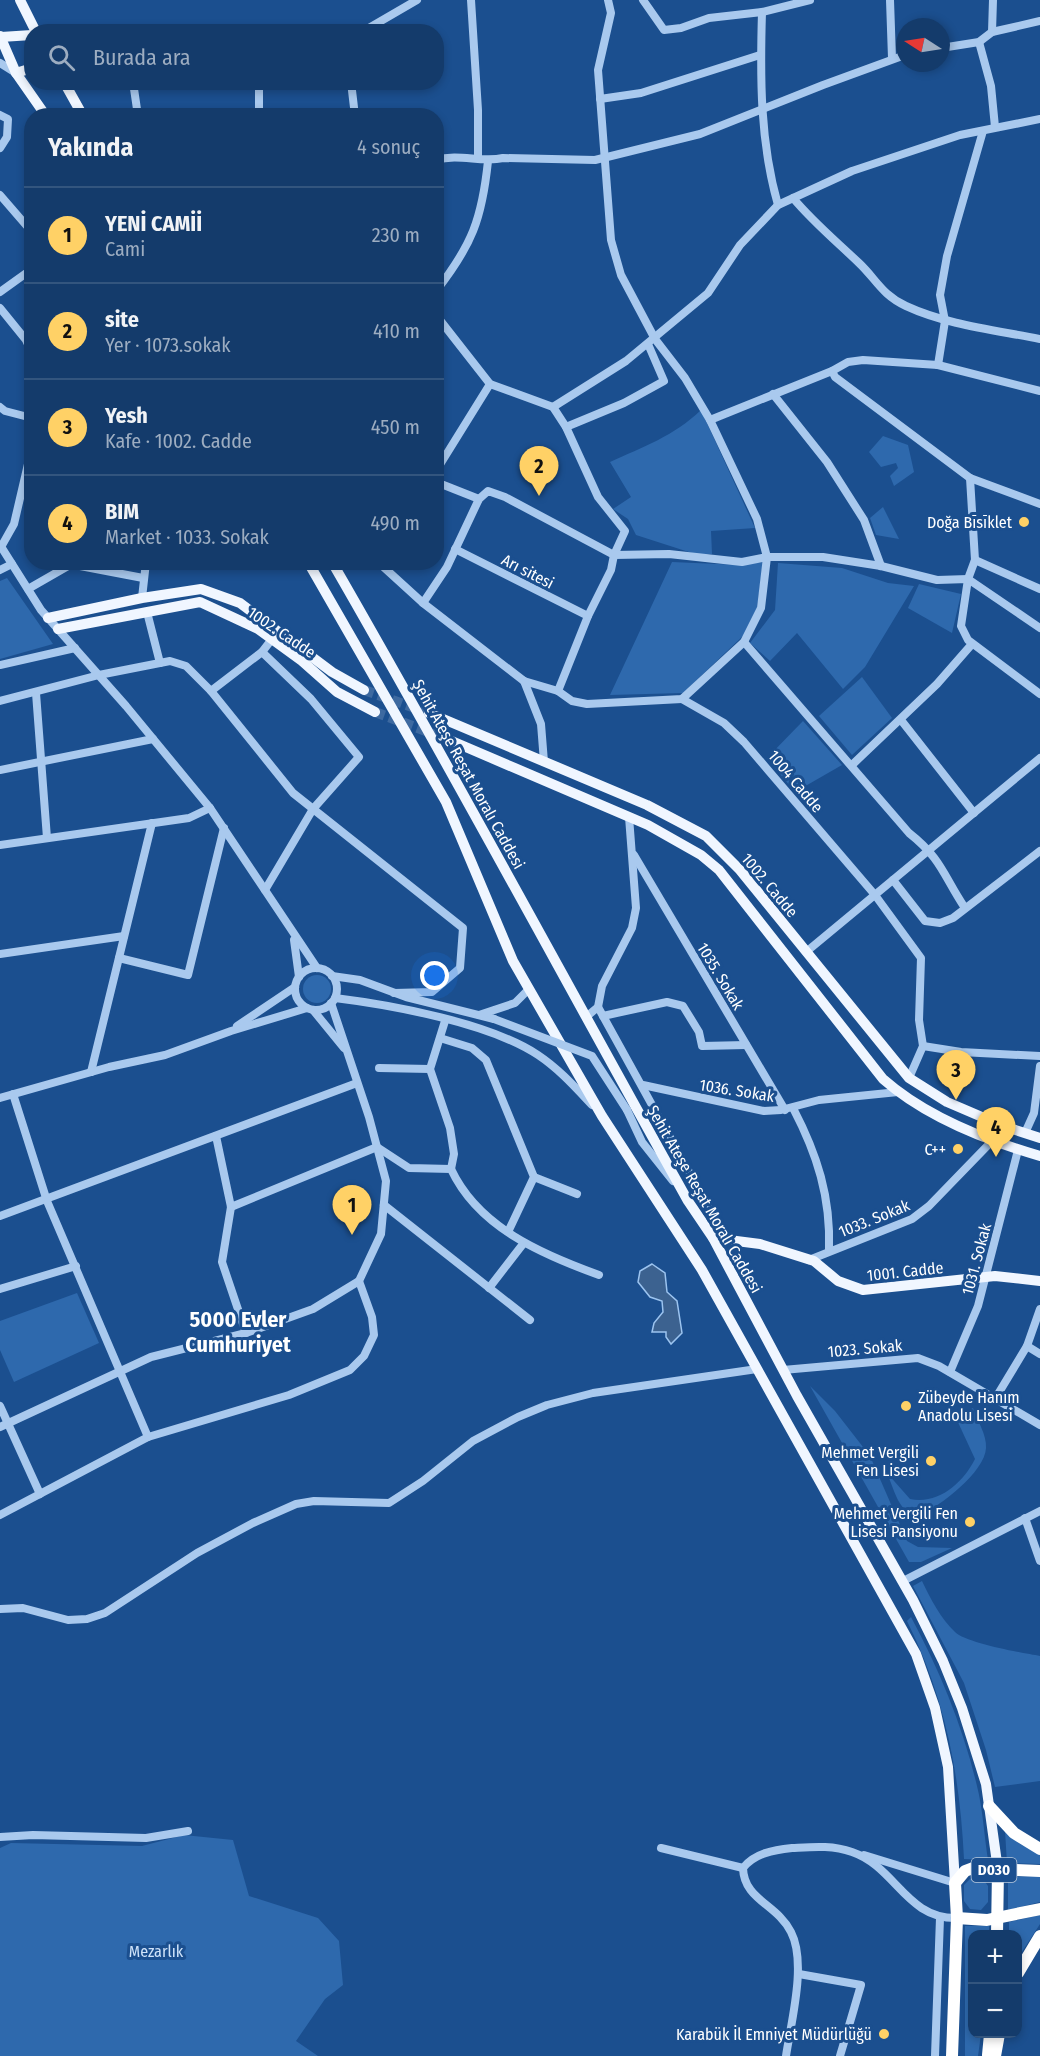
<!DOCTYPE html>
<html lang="tr">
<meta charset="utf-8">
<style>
:root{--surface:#143b6b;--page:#214673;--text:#f1f3f6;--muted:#9dadc1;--line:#33557e;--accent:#ffd166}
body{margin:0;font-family:"Fira Sans Condensed",sans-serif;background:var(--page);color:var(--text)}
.controls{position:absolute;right:18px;bottom:18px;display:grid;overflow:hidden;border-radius:12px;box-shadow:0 3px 9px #0003}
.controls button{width:54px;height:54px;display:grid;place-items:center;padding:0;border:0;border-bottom:2px solid var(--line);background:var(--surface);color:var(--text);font:30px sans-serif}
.compass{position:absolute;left:896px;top:18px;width:54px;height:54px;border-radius:50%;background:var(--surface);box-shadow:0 3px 9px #0003;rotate:282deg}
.you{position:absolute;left:435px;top:976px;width:21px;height:21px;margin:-15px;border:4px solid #fff;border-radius:50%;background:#1a73e8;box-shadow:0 0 0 9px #1a73e833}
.badge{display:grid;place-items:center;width:39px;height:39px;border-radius:50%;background:var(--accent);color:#111;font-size:20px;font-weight:700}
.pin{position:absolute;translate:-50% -50px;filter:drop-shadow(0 2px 3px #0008)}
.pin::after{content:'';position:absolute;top:32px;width:21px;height:18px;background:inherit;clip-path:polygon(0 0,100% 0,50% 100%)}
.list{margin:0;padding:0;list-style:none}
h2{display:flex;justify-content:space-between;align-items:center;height:78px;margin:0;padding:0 24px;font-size:26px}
h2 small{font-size:20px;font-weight:400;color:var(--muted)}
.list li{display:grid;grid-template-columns:39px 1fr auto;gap:18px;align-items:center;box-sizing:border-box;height:96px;padding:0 24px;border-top:2px solid var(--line)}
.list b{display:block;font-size:22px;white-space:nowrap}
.list p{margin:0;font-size:20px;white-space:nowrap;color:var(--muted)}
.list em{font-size:20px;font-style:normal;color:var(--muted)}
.icon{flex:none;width:33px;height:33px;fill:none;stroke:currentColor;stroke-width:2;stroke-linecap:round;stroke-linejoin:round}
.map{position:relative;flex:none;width:1040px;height:2056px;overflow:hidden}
.search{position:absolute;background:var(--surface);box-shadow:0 3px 9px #0003;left:24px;top:24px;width:420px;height:66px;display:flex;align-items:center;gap:15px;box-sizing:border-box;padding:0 21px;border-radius:24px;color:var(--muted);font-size:22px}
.panel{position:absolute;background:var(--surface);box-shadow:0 3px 9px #0003;left:24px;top:108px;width:420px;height:462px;border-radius:24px}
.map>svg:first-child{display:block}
</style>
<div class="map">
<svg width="1040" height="2056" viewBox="0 0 1040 2056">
<rect width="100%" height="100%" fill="#1b4f8f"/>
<g fill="#2e69ad">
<path d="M701,410L755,528L711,531L712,554H695L636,535L628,519L613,509L631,497L610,462C643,447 674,436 701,410Z"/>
<path d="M883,436L908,445L914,472L894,486L890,476L898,468L896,463L881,467L869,452Z"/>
<path d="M883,507L899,539L876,535L870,518Z"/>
<path d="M672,562L741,565L763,562L757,608L744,635L683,693L610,695Z"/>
<path d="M778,563L842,568L888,583L914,586L865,667L843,689L797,633L770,661L750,643L775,610Z"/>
<path d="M7,578L53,644L0,659V581Z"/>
<path d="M919,584L961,594L952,633L908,608Z"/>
<path d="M862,677L892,718L852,755L819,716Z"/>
<path d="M803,721L842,765L795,792L767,758Z"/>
<circle cx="317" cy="989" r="14"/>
<path d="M77,1293L99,1343L14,1382L0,1350V1321Z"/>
<path d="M810,1386L835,1411L870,1456L907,1541L918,1547L952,1548L921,1562H909Z"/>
<path d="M973,1408C977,1420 987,1435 986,1448C985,1472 940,1506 919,1516C899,1515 894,1489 887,1473L910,1499C938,1505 963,1483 975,1459L956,1418Z"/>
<path d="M922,1581C930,1598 941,1619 955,1632C966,1643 1022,1653 1040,1656V1781L995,1787L986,1750L964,1683L913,1586Z"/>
<path d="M911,1617C940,1671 963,1727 977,1786C983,1810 984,1835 988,1860L964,1859C960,1775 945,1697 907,1621Z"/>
<path d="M1005,1831L1020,1844L1040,1853V1864L1007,1863Z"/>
<path d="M184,1835L233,1840L249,1896L318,1918L339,1941L343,1985L325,1999L296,2041L318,2056H0V1848L11,1843L142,1846Z"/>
<path d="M973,1876H981L988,1886V1902L981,1910L970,1909L964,1901V1885Z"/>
<path d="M1040,1876V1902L1008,1910V1877Z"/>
<path d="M1040,1915V1924L1018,1958V1934H1009V1922Z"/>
<path d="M965,1926H989V1934H972V2034H981L978,2056H965Z"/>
</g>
<path fill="#3c6290" stroke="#9cc4f0" stroke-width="1.5" d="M652,1264L665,1273L667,1292L677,1301L682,1333L671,1344L666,1337V1332H652L654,1323L663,1312L662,1301L650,1297L638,1282L640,1271Z"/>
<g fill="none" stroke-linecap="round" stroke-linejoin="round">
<g stroke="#3d69a0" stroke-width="10" stroke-dasharray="10 5" stroke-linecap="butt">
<path d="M364,690L429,713"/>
<path d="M375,712L447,739"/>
</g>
<g stroke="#a9c9ee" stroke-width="8">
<path d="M471,0L478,110V157"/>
<path d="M643,0L664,30L681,28L709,18L762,12L810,0"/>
<path d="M890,0L892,58"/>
<path d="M762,12C760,78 760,142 778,205"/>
<path d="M362,32L417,0"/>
<path d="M992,32L993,0"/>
<path d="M979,42L991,86L995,127"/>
<path d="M941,48L979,42L992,32L1040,21"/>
<path d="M0,63L16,73"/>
<path d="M133,82L138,116"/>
<path d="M259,82V111L264,116"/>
<path d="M351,82L355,116"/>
<path d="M600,99L641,93L760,55"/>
<path d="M0,115L8,119L7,137L0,148"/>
<path d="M436,160C459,153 481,163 503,158L595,160L700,134L823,85L905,55"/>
<path d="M0,195L32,232"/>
<path d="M793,198C813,222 836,241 859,263C876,279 882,295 906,306C947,325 995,330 1040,339"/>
<path d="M436,291C472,245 482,219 488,161"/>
<path d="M0,292L32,269"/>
<path d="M0,308L26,340L32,353"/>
<path d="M436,315L490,384L553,407L566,427L598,497L625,531L614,555L611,570L588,616L558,691"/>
<path d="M938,365L945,321L940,295L947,256L983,131"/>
<path d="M832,371L835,377L970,478L1040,504"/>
<path d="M773,394L827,462L864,520L881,566"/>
<path d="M0,407L5,411L32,418"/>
<path d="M553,407L626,361L708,293L740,245L778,205L852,171L960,135L1040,119"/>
<path d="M710,420L832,371L848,362L863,360L938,365L1040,391"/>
<path d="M566,427L624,403L664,381L648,344"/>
<path d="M436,471L490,384"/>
<path d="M970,478L975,560L968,579L961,626L968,640L1040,694"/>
<path d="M436,482L479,499"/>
<path d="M0,545L41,610L126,706L210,808L317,968"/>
<path d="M1,547L14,524L32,447"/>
<path d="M455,549L588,616"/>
<path d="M975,560L1040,589"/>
<path d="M378,562L423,603L524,681L558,691L572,701L587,704L682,699L744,642L761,608L767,557L757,519L710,420L685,378L655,339L621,275L611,240L598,70L611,13L608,0"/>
<path d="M75,565L143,578"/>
<path d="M0,570L12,564"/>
<path d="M28,589L75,562"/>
<path d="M142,598L146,562"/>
<path d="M423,603L447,567L479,499L488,491L505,497L614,555L669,554L742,562L767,557H823L881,566L937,580L968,579L1040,628"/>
<path d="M147,612L160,663"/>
<path d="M744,642L909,833C942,859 943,875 965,908"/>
<path d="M262,652L311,699L359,757L313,809L265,890"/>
<path d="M0,665L75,648"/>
<path d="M524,681L541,724L544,762"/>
<path d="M211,691L262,652L272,639"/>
<path d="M36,693L47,838"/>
<path d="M682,699L724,723L744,742L875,895L921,958L919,1020L923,1046L909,1078"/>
<path d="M0,701L99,675L170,661L186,666L211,691L293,793L463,928L460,968L432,992L394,993"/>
<path d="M901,720L974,813"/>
<path d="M852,765L937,684L972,644"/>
<path d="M0,770L153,739"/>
<path d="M0,845L189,818L210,808"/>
<path d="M634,855L785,1110"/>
<path d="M893,880L925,921L940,923L953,918L1040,851"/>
<path d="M294,940L299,977"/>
<path d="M806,952L1040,758"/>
<path d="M0,954L124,936"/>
<path d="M119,958L188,975L224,828"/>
<circle cx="316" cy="989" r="21"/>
<path d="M332,976L360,980L406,997L494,1019"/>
<path d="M335,998C392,1005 490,1023 538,1055C559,1069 575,1087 592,1105"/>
<path d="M598,1007L726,1239"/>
<path d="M313,1010L344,1048"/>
<path d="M479,1015L515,1003L529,989"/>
<path d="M603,1016L667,1002L683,1006L699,1032L702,1046L746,1045"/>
<path d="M586,1017L598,1007L602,986L632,928L636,908L629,817"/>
<path d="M445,1021L430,1069L450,1128L454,1154L451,1169"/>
<path d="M237,1026L295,987"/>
<path d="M440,1038L472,1048L486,1060L534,1177L508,1232"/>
<path d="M923,1046L961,1052L1040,1056"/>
<path d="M379,1068L430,1069"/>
<path d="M91,1072L152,823"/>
<path d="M643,1085L764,1111L781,1110L819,1100L898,1092"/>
<path d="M13,1094L47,1201L148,1437"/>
<path d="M0,1098L109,1067L165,1055L231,1031L307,1008"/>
<path d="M793,1108C817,1154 831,1197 829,1250"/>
<path d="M627,1110L642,1142L673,1181"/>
<path d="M1025,1133L1034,1113L1040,1066"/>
<path d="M216,1136L231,1207L222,1262L246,1333"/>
<path d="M534,1177L577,1194"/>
<path d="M384,1205L530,1320"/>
<path d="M231,1207L377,1147L409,1168L451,1169C478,1227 541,1254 599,1275"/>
<path d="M0,1216L357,1083"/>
<path d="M809,1260L912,1219L929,1206L993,1140"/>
<path d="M489,1288L523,1244"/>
<path d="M0,1289L76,1266"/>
<path d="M1027,1346L1040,1354"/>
<path d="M783,1370L918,1358L939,1366L1040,1425"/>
<path d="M950,1372L978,1306L1018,1150"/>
<path d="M995,1399L1027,1346L1040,1309"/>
<path d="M0,1406L40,1494"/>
<path d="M0,1427L151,1357L246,1333L313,1309L359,1281L381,1234L386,1181L369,1117L331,1003"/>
<path d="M0,1515L148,1437L289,1395L350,1370L364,1356L374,1335L372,1317L359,1281"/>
<path d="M1025,1518L1040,1561"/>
<path d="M903,1581L1040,1511"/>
<path d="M0,1609L23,1608L68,1620L87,1619L105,1613L197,1553L253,1523L296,1504L314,1501L389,1503L423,1481L473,1441L518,1417L547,1405L593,1393L757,1369"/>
<path d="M0,1837L33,1835L146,1838L188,1831"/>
<path d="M661,1848L743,1868"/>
<path d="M864,1855L955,1883"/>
<path d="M799,1974L861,1985L840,2056"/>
<path d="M786,2056C791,2022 807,1963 791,1932C777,1904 744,1900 743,1868C755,1853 774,1850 792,1848C812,1847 832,1845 852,1852C896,1867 906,1919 957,1918"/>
<path d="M935,2056L940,1918"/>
</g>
<g stroke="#f0f6ff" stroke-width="10">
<path d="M20,0L36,32"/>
<path d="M0,36L16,73L46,116"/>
<path d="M1,37L32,35"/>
<path d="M16,73L32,68"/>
<path d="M64,82L83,116"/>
<path d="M308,562L446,802L513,961L602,1116L702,1270L916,1654L935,1708L948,1767L955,1883"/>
<path d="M332,562C454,773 569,988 688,1201L713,1238L797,1396L913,1600L943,1661L962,1708L986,1784L998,1870"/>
<path d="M48,618L142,598L201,589L240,603L332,672L364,690"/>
<path d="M58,629L200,602L258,629L302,661L337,692L375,712"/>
<path d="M429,713L647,805L706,836L740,870L909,1078L947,1102L1003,1126L1040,1138"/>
<path d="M447,739L648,825L701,855L719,870L883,1079C926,1117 985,1140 1040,1156"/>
<path d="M713,1238L760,1244L814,1261L838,1281L863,1290L995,1276L1040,1281"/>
</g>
<g stroke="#fff" stroke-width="12">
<path d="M989,1806L1014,1833L1040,1849"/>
<path d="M957,1918L987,1920L1040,1909"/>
<path d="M997,1934L998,1870"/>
<path d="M1018,1973L1040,1936"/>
<path d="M988,2055L990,2034"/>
<path d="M952,2056L957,1918L955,1883L965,1871L973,1868L1040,1871"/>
<path d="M995,2056L999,2034"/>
</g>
<path stroke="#a9c9ee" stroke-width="8" d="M494,1019L592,1056L627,1110"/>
</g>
<g fill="#ffd166" stroke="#1b4f8f" stroke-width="2">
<circle cx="1024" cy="522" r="6"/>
<circle cx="958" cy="1149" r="6"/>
<circle cx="906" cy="1406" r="6"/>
<circle cx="931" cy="1461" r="6"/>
<circle cx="970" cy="1522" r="6"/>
<circle cx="884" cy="2034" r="6"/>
</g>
<g text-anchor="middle" stroke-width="6" stroke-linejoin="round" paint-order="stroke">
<rect fill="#1b4f8f" stroke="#bbcadd" stroke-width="1.5" x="971.5" y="1858" width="45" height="24" rx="4.5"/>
<g font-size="15" font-weight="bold" fill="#fff">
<text x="994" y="1875">D030</text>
</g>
<g font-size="16" fill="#fff" stroke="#1b4f8f" text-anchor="end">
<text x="1012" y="528">Doğa Bīsīklet</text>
<text x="946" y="1155">C++</text>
<text x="918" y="1403" text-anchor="start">Zübeyde Hanım<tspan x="918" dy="18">Anadolu Lisesi</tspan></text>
<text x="919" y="1458">Mehmet Vergili<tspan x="919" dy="18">Fen Lisesi</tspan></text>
<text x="958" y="1519">Mehmet Vergili Fen<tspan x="958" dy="18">Lisesi Pansiyonu</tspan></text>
<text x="872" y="2040">Karabük İl Emniyet Müdürlüğü</text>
</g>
<g font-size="16" fill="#fff" stroke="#1b4f8f">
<text transform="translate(528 571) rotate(27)" y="6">Arı sitesi</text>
<text transform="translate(282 632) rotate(34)" y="6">1002. Cadde</text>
<text transform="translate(469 774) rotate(61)" y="6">Şehit Ateşe Reşat Moralı Caddesi</text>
<text transform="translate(796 781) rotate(50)" y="6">1004 Cadde</text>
<text transform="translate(770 885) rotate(50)" y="6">1002. Cadde</text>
<text transform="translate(721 976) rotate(59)" y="6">1035. Sokak</text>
<text transform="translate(737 1090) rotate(9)" y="6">1036. Sokak</text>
<text transform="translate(705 1199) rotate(60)" y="6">Şehit Ateşe Reşat Moralı Caddesi</text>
<text transform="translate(874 1218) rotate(-22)" y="6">1033. Sokak</text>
<text transform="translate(976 1259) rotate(-75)" y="6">1031. Sokak</text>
<text transform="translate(905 1271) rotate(-6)" y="6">1001. Cadde</text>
<text transform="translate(865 1348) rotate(-5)" y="6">1023. Sokak</text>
</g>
<g font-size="16" fill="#cfe3fa" stroke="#1b4f8f">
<text x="156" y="1957">Mezarlık</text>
</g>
<g font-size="22" font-weight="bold" fill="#fff" stroke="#1b4f8f">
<text x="238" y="1327">5000 Evler<tspan x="238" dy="25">Cumhuriyet</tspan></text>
</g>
</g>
</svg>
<div class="controls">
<button>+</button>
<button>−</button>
</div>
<svg class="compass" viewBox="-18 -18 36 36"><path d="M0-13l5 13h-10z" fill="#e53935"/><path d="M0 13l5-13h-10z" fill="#9dadc1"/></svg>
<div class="you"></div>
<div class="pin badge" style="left:352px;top:1235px">1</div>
<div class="pin badge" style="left:539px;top:496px">2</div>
<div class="pin badge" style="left:956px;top:1100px">3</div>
<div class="pin badge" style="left:996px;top:1157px">4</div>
<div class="search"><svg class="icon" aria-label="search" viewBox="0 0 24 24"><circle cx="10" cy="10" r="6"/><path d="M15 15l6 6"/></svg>Burada ara</div>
<section class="panel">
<h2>Yakında<small>4 sonuç</small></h2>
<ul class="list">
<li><span class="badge">1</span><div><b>YENİ CAMİİ</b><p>Cami</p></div><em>230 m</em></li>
<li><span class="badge">2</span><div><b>site</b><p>Yer · 1073.sokak</p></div><em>410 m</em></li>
<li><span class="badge">3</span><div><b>Yesh</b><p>Kafe · 1002. Cadde</p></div><em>450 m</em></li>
<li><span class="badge">4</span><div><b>BIM</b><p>Market · 1033. Sokak</p></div><em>490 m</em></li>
</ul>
</section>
</div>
